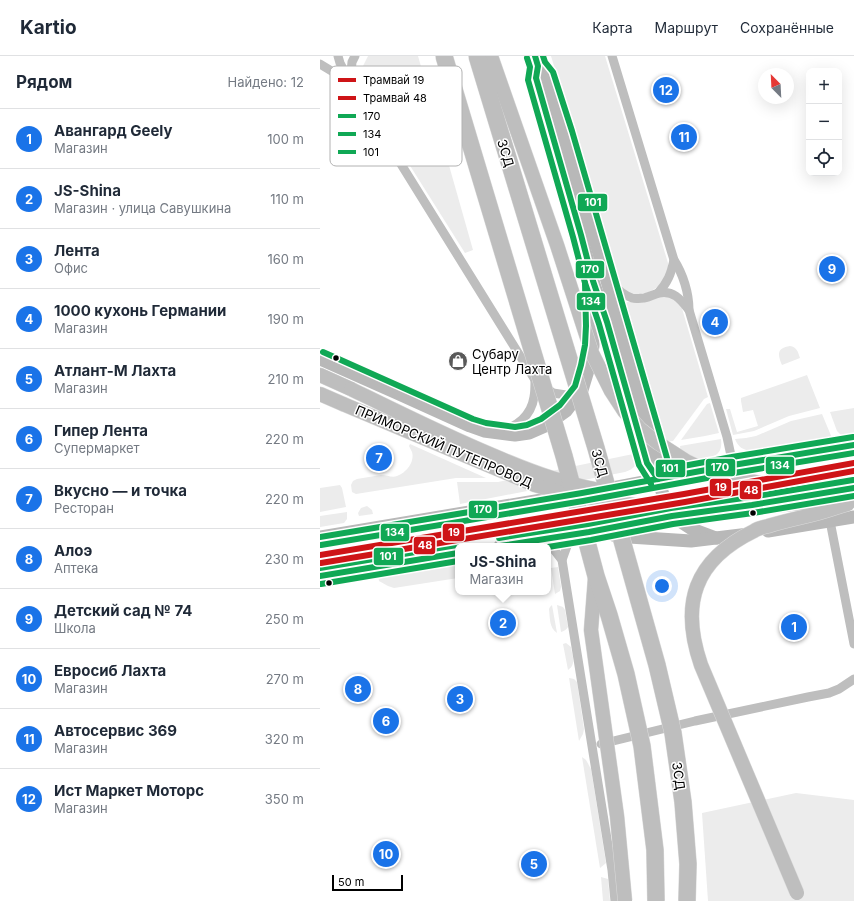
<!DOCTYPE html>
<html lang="ru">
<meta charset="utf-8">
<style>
:root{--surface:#fff;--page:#f6f6f7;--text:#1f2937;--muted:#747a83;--line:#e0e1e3;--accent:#1a73e8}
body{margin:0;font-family:Inter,sans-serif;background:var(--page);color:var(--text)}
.controls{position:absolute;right:12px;top:12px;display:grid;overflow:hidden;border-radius:8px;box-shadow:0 4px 16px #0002}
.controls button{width:36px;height:36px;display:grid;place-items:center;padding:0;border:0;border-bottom:1px solid var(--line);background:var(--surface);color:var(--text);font:20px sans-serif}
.compass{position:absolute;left:438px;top:12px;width:36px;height:36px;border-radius:50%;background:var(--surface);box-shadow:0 4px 16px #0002;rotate:336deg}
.scale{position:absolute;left:12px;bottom:10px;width:71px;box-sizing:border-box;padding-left:4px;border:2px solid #000;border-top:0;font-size:11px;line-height:14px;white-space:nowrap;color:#000;-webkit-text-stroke:3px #fff;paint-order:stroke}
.you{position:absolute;left:342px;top:530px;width:14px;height:14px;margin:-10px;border:3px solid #fff;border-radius:50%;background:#1a73e8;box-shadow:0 0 0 6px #1a73e833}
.badge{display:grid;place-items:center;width:26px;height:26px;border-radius:50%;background:var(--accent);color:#fff;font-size:13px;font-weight:700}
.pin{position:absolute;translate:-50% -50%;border:2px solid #fff;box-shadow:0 1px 4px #0006}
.popup{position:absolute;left:135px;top:487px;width:96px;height:52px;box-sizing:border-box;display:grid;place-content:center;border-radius:8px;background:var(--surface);filter:drop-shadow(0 1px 3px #0005);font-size:13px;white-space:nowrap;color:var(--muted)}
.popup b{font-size:15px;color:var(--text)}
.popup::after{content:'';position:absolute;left:50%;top:100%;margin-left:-8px;border:8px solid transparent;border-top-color:var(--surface)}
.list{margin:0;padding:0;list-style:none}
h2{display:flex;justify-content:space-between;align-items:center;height:52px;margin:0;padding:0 16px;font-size:17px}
h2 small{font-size:13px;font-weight:400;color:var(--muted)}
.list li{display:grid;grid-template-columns:26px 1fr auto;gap:12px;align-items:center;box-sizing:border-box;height:60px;padding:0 16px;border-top:1px solid var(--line)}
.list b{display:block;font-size:15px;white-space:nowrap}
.list p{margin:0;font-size:13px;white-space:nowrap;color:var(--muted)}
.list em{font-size:13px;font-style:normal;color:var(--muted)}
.icon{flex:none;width:22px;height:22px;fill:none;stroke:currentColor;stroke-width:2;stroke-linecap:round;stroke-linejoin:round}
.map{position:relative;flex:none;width:534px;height:845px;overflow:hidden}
header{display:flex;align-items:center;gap:24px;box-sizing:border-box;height:56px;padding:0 20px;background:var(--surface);border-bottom:1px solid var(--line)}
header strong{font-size:19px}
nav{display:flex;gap:22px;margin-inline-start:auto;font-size:14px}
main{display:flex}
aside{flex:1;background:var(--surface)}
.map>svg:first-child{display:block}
</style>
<header>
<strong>Kartio</strong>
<nav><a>Карта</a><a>Маршрут</a><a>Сохранённые</a></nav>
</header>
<main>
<aside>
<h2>Рядом<small>Найдено: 12</small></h2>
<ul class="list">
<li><span class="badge">1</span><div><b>Авангард Geely</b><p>Магазин</p></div><em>100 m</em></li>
<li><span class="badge">2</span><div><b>JS-Shina</b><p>Магазин · улица Савушкина</p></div><em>110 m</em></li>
<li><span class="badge">3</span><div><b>Лента</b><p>Офис</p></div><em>160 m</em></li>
<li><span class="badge">4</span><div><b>1000 кухонь Германии</b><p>Магазин</p></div><em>190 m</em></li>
<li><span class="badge">5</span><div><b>Атлант-М Лахта</b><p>Магазин</p></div><em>210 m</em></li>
<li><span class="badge">6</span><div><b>Гипер Лента</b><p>Супермаркет</p></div><em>220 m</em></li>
<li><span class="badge">7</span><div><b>Вкусно — и точка</b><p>Ресторан</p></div><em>220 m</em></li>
<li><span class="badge">8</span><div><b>Алоэ</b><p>Аптека</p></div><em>230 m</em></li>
<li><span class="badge">9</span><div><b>Детский сад № 74</b><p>Школа</p></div><em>250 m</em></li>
<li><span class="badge">10</span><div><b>Евросиб Лахта</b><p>Магазин</p></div><em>270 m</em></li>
<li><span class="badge">11</span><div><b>Автосервис 369</b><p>Магазин</p></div><em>320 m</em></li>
<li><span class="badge">12</span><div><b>Ист Маркет Моторс</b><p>Магазин</p></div><em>350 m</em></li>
</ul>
</aside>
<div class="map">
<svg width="534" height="845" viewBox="0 0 534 845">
<rect width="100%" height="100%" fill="#fff"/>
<g fill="#ececec">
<path d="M48,0H98L153,194L145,197L38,27L44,23L43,10Z"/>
<path d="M231,0H285L348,207C348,212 348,217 345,222C338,234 320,243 307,236C299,231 295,223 291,214L295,213Z"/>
<path d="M340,241H352L361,249L388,341L384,343L353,385L345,386L323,312L317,313L302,253L303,250L305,247L308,246H322Z"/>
<path d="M470,290C477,291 478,296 480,302L462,309C458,299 456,292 470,290Z"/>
<path d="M487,319L500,352L469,360L434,375L413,379L406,353H410L417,376L438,370L433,354L423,356L421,345V342Z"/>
<path d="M390,347L399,377L385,380L361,384L387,348Z"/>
<path d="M534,352V377L522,380L517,375L510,356Z"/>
<path d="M502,358L512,382L431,395C423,394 418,391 415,383L426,382L436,380L471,365Z"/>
<path d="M401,383C403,398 395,401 382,403C375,404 369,406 362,407L360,390Z"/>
<path d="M90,388L166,422H136L36,438L32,436L31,429L33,425L37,423C45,422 53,420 61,419C67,419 72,422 77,420C86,417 95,406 92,396C91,394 90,392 89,390Z"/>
<path d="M318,397C319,407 315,413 305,416L140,448L137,426H178Z"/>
<path d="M20,429L22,432L26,451L0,456V432Z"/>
<path d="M47,450L52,454L53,458L39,460L38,457L41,452Z"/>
<path d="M27,456V463L24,467L0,471V460Z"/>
<path d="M127,507H133L138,509V522L74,532L68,530L59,525L58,519Z"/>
<path d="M238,511L241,531L240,535L235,538L231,512Z"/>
<path d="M232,549L237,577C229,572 230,561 229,553L230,551Z"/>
<path d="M237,549L243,551L245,554L248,571C246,574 244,575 241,576Z"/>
<path d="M246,587L251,591C252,600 257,608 248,614L243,588Z"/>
<path d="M249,622L254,623L257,626L264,673L263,678L259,685Z"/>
<path d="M262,701L266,704L271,713L286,807L280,812Z"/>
<path d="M476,737L534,744V845H388L382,757Z"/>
<path d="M281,821L288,823L290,845H283Z"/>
</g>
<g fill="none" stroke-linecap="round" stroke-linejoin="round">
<defs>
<g id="primary">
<path d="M0,319L31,333"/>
<path d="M0,338L23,348"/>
</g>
</defs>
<use href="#primary" stroke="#dbdbdb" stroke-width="15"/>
<g stroke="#bebebe" stroke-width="9">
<path d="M18,0L20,7L30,26L215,324L233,337L246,339L262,334"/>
<path d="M292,0L354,204C363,218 369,237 369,254L407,381L413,409"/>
<path d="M0,8L28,25"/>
<path d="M30,26L32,6L35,0"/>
<path d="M288,224C295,231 302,239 312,242C316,243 321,242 324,242C330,241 334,238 339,237C354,234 361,244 369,254"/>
<path d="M338,237C348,226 351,218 354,204"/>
<path d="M180,377C197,369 211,361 214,341C215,336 215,330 215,324"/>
<path d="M510,465L534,588"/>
<path d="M225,482L242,504L292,814L295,845"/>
<path d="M242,504L251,479"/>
<path d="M281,688L375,665L488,641L509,637L519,633L534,623"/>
</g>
<g stroke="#b8b8b8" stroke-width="13">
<path d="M215,0L218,10L216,22L261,179L273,225L287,266L327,407L338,423L345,445L352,460L372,473L396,482"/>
<path d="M218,10L225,18L244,77L339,404L338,423"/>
<path d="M0,303L77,337L150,370L164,375L195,379L209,377L225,370L246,355L262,334L269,311L273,290V237"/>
<path d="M282,434L413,409L534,389"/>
<path d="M480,441L529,433"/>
<path d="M89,467C87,470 83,474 82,477C77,492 87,499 99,504"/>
<path d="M448,475L534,461"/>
<path d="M293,479L309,481L371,485L429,478"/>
<path d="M0,481L251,439"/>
<path d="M180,490L269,476L359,459"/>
<path d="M0,520L138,497"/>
</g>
<use href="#primary" stroke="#bebebe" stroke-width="14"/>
<defs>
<g id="primary-bridge">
<path d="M171,0L237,189L272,297L291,335L304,355L320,373L338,387L366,405L383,413L402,420L440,427L486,429L532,428"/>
<path d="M31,333C78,356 124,379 172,399C214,417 252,431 297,437"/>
<path d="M23,348L215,429L246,438L282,445L322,450L404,453L435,452L534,441"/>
<path d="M376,443C411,443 446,441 481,435"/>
<path d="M275,522L271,574L297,760L305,845"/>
<path d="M477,837L381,609C360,548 374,504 434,475C438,472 444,471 448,470C461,466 474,463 487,460C501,457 514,452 528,448"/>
</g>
<g id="motorway-bridge">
<path d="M124,0L244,400L276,520L289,559L306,618L322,690L335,794L336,845"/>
<path d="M157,0L276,392L337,609L353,677L363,746L368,808L367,845"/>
</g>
</defs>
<use href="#primary-bridge" stroke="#dbdbdb" stroke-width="15" stroke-linecap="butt"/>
<use href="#motorway-bridge" stroke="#dbdbdb" stroke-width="18" stroke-linecap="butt"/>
<use href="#primary-bridge" stroke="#bebebe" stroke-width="14"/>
<use href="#motorway-bridge" stroke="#bebebe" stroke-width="17"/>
<defs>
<g id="bus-1">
<path d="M215,0L218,10L216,22L261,179L273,225L287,266L327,407L338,423"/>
<path d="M0,481L262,437L413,409L534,389"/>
<path d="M180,490L269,476L352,460L432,449L534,432"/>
<path d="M0,520L138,497"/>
</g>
<g id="bus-2">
<path d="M207,2L210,11L208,24L253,181L265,227L279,268L319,409L331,428"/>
<path d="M1,489L263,445L414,417L534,397"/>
<path d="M228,491L271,484L353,468L433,457L534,440"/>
<path d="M1,528L138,505"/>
</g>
<g id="bus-3">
<path d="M223,0L225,6L233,16L252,75L347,402V413L412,401L533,381"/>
<path d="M3,296L153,363L166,367L195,371L207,369L221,363L240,349L255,330L261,309L265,289L266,270L265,227"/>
<path d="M179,482L268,468L351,452L431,441L533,424"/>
<path d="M0,512L137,489"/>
</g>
</defs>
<use href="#bus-1" stroke="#fff" stroke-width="9"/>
<use href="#bus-2" stroke="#fff" stroke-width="9"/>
<use href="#bus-3" stroke="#fff" stroke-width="9"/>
<use href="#bus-1" stroke="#10a855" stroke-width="6"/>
<use href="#bus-2" stroke="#10a855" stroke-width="6"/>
<use href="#bus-3" stroke="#10a855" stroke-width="6"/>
<defs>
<path id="tram-1" d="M0,499L364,438L534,407"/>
<path id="tram-2" d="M1,507L365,446L534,415"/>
</defs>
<use href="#tram-1" stroke="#fff" stroke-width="9"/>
<use href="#tram-2" stroke="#fff" stroke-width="9"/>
<use href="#tram-1" stroke="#ce1417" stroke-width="6"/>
<use href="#tram-2" stroke="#ce1417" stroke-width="6"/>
</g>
<defs>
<symbol id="shop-disc" viewBox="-11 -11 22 22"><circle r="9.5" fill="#595959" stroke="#fff"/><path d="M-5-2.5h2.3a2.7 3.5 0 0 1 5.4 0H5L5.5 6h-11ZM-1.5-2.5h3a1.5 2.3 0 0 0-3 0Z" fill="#fff"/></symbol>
</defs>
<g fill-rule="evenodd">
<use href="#shop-disc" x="127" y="294" width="22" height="22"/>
</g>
<g fill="#000" stroke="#fff" stroke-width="1.5">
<circle cx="16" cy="302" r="3.5"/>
<circle cx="433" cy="457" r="3.5"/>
<circle cx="9" cy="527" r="3.5"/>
</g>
<g text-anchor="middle" stroke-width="3" stroke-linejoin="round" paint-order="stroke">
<g font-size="13" fill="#000" stroke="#fff">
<text transform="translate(186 97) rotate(73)" y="5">ЗСД</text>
<text transform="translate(124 390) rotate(23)" y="5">ПРИМОРСКИЙ ПУТЕПРОВОД</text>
<text transform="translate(280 407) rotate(74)" y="5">ЗСД</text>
<text transform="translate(359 720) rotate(82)" y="5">ЗСД</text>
</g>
<g font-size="13" fill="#000" stroke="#fff" text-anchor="start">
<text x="152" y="303">Субару<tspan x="152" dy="15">Центр Лахта</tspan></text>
</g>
</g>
<rect x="10" y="10" width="132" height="100" rx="6" fill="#fff" stroke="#b2b2b2" stroke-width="1"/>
<rect x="18" y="22" width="18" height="4" fill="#ce1417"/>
<rect x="18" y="40" width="18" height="4" fill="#ce1417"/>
<rect x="18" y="58" width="18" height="4" fill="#10a855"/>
<rect x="18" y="76" width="18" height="4" fill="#10a855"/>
<rect x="18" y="94" width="18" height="4" fill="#10a855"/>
<g font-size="11" fill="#000">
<text x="43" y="28">Трамвай 19</text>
<text x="43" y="46">Трамвай 48</text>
<text x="43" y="64">170</text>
<text x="43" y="82">134</text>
<text x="43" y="100">101</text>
</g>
<g stroke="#fff" stroke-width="1.5">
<rect x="257" y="137" width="31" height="19" rx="4" fill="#10a855"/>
<rect x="255" y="204" width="30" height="19" rx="4" fill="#10a855"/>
<rect x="256" y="236" width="30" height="19" rx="4" fill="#10a855"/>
<rect x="445" y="400" width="30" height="19" rx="4" fill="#10a855"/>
<rect x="385" y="402" width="31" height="19" rx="4" fill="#10a855"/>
<rect x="335" y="403" width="31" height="19" rx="4" fill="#10a855"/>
<rect x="389" y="422" width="23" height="19" rx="4" fill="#ce1417"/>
<rect x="419" y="424" width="23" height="20" rx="4" fill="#ce1417"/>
<rect x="148" y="444" width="30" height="19" rx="4" fill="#10a855"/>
<rect x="60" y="467" width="30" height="19" rx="4" fill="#10a855"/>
<rect x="122" y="467" width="23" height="19" rx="4" fill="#ce1417"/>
<rect x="93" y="480" width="23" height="19" rx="4" fill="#ce1417"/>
<rect x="53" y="491" width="31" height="19" rx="4" fill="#10a855"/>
</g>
<g font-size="11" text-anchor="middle" font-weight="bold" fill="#fff">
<text x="273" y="150">101</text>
<text x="270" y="217">170</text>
<text x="271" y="249">134</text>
<text x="460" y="413">134</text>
<text x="400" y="415">170</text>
<text x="350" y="416">101</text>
<text x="401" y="435">19</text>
<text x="431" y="438">48</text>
<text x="163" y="457">170</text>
<text x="75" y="480">134</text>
<text x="134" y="480">19</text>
<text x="105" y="493">48</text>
<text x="68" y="504">101</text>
</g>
</svg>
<div class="controls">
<button>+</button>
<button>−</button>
<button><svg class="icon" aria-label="locate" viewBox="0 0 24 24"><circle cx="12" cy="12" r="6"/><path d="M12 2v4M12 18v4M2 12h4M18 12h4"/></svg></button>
</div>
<svg class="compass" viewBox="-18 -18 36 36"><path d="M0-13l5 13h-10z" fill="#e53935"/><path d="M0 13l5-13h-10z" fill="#747a83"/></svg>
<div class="scale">50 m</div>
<div class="you"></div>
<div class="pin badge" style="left:474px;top:571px">1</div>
<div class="pin badge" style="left:183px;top:567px">2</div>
<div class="popup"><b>JS-Shina</b>Магазин</div>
<div class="pin badge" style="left:140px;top:643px">3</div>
<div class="pin badge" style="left:395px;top:266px">4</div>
<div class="pin badge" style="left:214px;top:808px">5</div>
<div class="pin badge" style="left:66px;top:665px">6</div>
<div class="pin badge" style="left:59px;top:402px">7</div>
<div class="pin badge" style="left:38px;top:633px">8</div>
<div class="pin badge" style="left:512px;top:213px">9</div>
<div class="pin badge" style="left:66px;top:798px">10</div>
<div class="pin badge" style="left:364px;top:81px">11</div>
<div class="pin badge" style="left:346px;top:34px">12</div>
</div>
</main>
